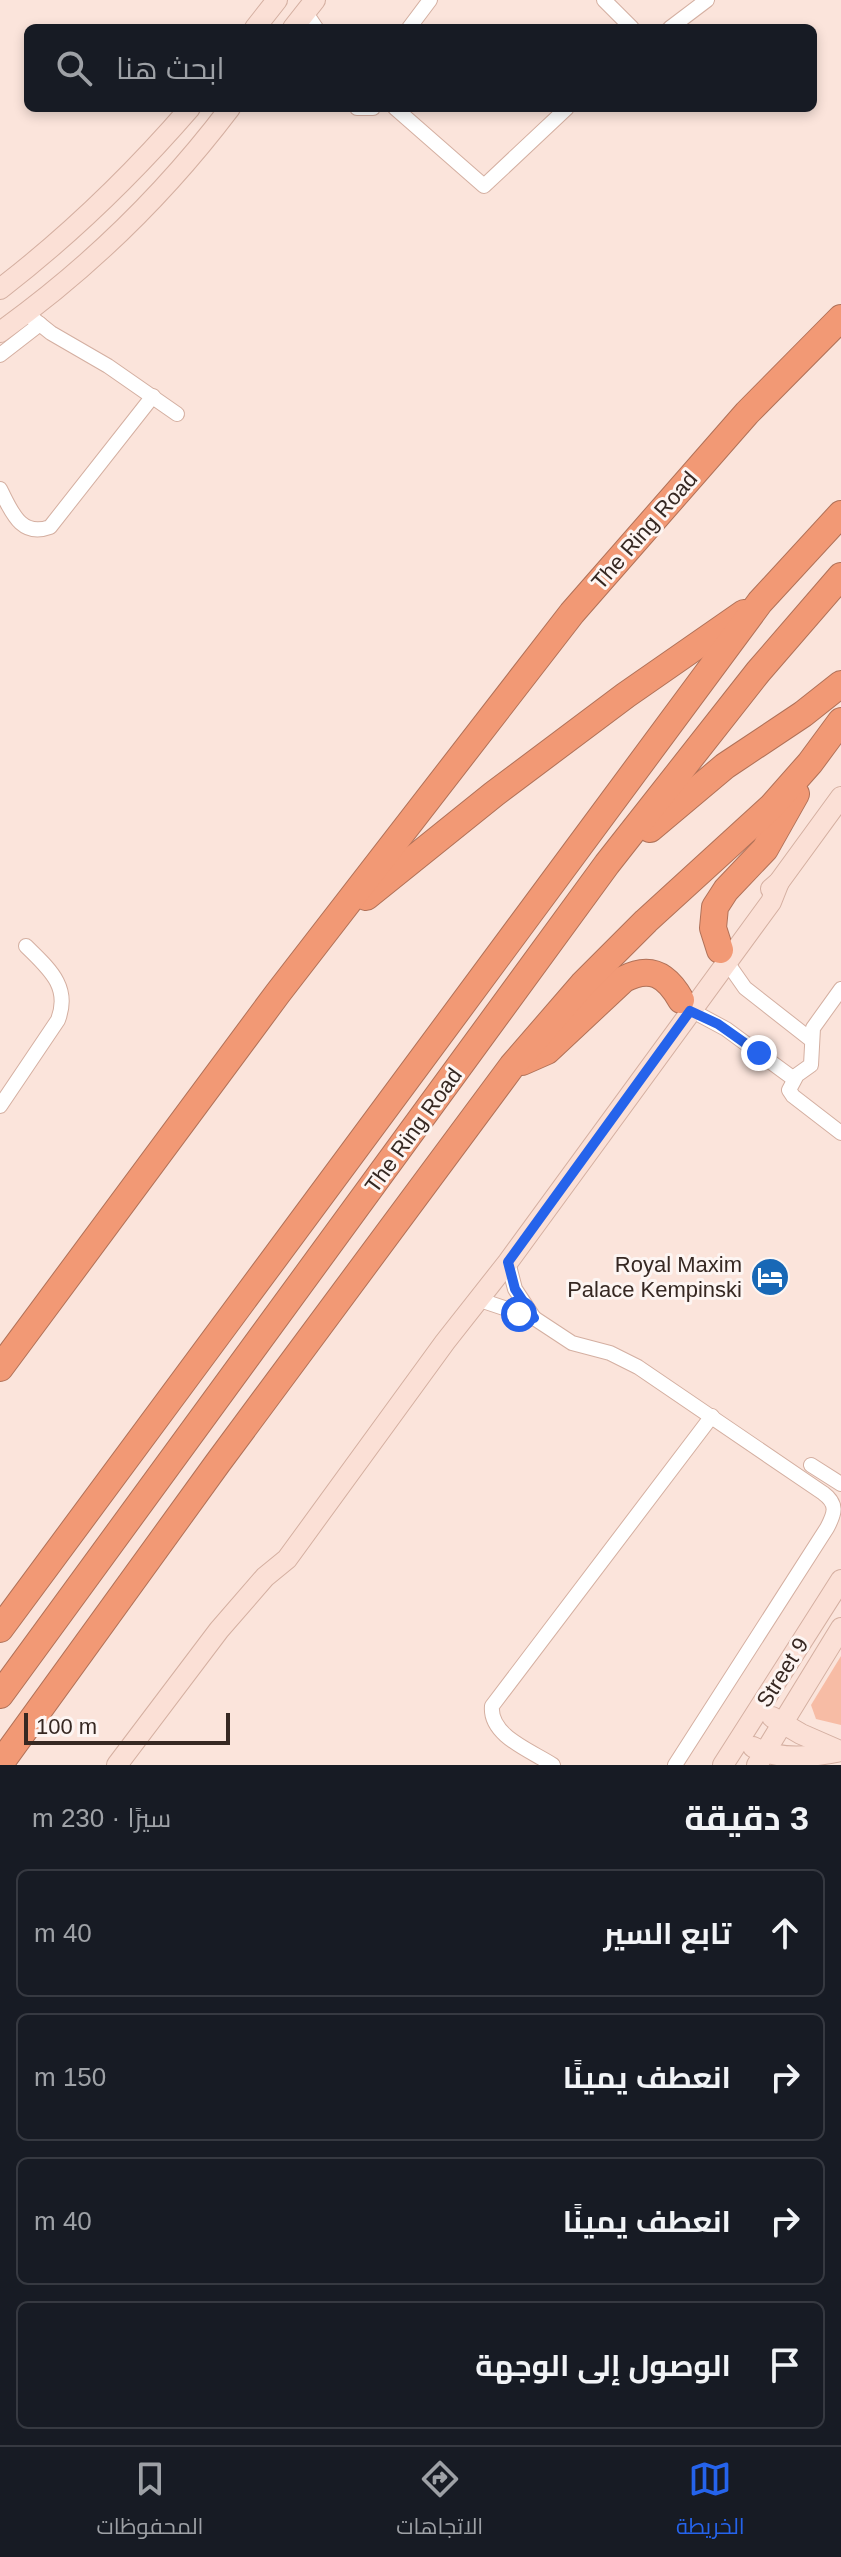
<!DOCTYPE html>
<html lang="ar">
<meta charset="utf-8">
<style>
:root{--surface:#171b24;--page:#242831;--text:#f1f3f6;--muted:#9ea1a6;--line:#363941;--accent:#2563eb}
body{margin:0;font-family:Helvetica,Cairo,sans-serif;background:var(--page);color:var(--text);direction:rtl}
.scale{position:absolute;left:24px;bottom:20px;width:206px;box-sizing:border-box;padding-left:8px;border:4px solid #362822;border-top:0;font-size:22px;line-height:28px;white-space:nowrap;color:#362822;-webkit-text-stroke:6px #fdf5f2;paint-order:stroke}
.stop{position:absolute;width:24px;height:24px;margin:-18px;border:6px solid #2563eb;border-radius:50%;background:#fff}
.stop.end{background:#2563eb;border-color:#fff;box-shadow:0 2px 8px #0008}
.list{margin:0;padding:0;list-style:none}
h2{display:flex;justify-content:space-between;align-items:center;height:104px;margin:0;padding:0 32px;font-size:34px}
h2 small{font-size:26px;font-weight:400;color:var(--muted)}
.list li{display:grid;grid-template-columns:52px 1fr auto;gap:24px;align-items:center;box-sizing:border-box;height:128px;margin:0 16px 16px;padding:0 16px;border:2px solid var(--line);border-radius:12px}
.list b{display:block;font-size:30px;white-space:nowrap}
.list em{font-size:26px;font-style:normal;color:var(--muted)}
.icon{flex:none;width:44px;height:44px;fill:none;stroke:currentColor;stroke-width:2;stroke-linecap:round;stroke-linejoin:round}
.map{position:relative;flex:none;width:841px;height:1765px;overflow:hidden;direction:ltr}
.search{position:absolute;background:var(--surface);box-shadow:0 4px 12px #0003;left:24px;right:24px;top:24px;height:88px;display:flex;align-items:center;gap:20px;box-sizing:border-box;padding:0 28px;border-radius:12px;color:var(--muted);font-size:30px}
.sheet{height:680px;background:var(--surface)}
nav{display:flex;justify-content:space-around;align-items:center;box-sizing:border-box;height:112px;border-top:2px solid var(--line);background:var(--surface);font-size:22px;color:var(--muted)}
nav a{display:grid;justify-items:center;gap:4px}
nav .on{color:var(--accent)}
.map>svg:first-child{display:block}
</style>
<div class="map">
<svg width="841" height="1765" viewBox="0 0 841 1765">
<rect width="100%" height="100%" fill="#fbe4db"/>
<path fill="#f7bca5" d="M841,1656V1725L816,1719L811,1705Z"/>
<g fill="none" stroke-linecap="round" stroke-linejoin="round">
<defs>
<g id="street">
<path d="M604,0L632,28"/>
<path d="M306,13L316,28"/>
<path d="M409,28L430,0"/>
<path d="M670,28L707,0"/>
<path d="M357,108H373"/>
<path d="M395,108L484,186L567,108"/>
<path d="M26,313L51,333L108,366L177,414"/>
<path d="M0,355L40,324"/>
<path d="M0,489C11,510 20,538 50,527L153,396"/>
<path d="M724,958L745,988L810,1039"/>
<path d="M841,989L813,1028L811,1065L797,1075L789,1090L793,1096L841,1133"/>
<path d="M685,1007L726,1029L794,1079"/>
<path d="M0,1106L58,1020C71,986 48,968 26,946"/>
<path d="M508,1262L515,1289L534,1318"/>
<path d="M480,1300L534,1318L572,1343L610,1353L638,1367L823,1493C838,1504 835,1513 827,1528L675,1765"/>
<path d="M811,1465L841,1484"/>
<path d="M553,1765C532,1751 489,1736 492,1706L712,1416"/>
</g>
<g id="secondary">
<path d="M255,28L277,0"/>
<path d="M293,28L315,0"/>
<path d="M0,289C70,235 132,175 190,108"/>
<path d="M0,332C88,269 165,194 230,108"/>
<path d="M771,889L779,882L841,797"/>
<path d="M772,1717L801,1734L840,1751"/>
<path d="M753,1747C780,1761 812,1757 841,1751"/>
<path d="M117,1765L219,1630L265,1577L287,1559L445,1342L508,1262L771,902L779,882"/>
<path d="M723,1765L841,1580"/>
<path d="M757,1765L841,1628"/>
</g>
<g id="highway">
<path d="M650,829L725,766L803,714L841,684"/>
<path d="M366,897L494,794L626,695L744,613"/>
<path d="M720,950L713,928L715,907L726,890L765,849L796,794"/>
<path d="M522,1062L547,1051L624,979C651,965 667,975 681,1000"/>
<path d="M0,1368L278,993L572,613L747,413L841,318"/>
<path d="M0,1629L760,602L841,514"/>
<path d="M0,1695L607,864L758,672L841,576"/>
<path d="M0,1764L217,1464L512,1066L583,984L646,921L772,806L810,763L841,721"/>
</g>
</defs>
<use href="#street" stroke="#d4afa1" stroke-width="16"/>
<use href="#secondary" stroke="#d4afa1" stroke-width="22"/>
<use href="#highway" stroke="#b07158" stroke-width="28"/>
<use href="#street" stroke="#fff" stroke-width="14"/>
<use href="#secondary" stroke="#fbe0d6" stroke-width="20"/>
<use href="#highway" stroke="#f29975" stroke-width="26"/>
</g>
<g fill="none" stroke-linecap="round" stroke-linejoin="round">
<path stroke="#2563eb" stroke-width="10" d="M519,1314L534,1318L515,1289L508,1262L690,1011L718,1024L759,1053"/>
</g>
<defs>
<symbol id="hotel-disc" viewBox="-11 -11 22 22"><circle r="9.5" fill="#1868b6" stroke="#fdf5f2"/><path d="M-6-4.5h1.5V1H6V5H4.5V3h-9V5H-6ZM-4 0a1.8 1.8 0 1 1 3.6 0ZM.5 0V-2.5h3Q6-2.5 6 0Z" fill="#fff"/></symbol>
</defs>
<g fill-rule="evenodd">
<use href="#hotel-disc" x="748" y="1255" width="44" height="44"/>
</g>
<g text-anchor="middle" stroke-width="6" stroke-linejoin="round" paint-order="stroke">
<g font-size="22" fill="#362822" stroke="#fdf5f2">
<text transform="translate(644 530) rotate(-49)" y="8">The Ring Road</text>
<text transform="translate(413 1130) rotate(-54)" y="8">The Ring Road</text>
<text transform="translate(782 1672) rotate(-58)" y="8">Street 9</text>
</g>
<g font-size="22" fill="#362822" stroke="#fdf5f2" text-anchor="end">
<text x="742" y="1272">Royal Maxim<tspan x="742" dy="25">Palace Kempinski</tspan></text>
</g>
</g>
</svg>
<div class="scale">100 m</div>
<div class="stop" style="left:519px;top:1314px"></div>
<div class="stop end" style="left:759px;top:1053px"></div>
<div class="search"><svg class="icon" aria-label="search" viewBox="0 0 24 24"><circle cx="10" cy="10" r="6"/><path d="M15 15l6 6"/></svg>ابحث هنا</div>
</div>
<section class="sheet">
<h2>3 دقيقة<small>سيرًا · 230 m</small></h2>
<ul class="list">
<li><svg class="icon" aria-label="ahead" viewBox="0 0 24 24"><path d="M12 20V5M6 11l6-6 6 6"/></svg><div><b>تابع السير</b></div><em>40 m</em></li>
<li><svg class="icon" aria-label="right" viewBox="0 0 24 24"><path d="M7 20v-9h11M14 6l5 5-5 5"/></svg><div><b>انعطف يمينًا</b></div><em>150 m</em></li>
<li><svg class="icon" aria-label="right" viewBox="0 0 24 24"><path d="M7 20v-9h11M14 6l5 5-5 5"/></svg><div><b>انعطف يمينًا</b></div><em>40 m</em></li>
<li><svg class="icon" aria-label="arrive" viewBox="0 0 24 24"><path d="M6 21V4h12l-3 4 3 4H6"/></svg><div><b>الوصول إلى الوجهة</b></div></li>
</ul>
</section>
<nav>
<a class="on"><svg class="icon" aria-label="map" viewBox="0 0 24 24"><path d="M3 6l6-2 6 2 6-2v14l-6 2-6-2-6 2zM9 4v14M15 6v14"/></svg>الخريطة</a>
<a><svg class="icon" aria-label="directions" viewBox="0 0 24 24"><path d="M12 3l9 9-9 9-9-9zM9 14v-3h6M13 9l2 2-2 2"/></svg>الاتجاهات</a>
<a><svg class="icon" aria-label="saved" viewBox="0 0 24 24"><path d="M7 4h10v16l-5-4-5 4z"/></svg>المحفوظات</a>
</nav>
